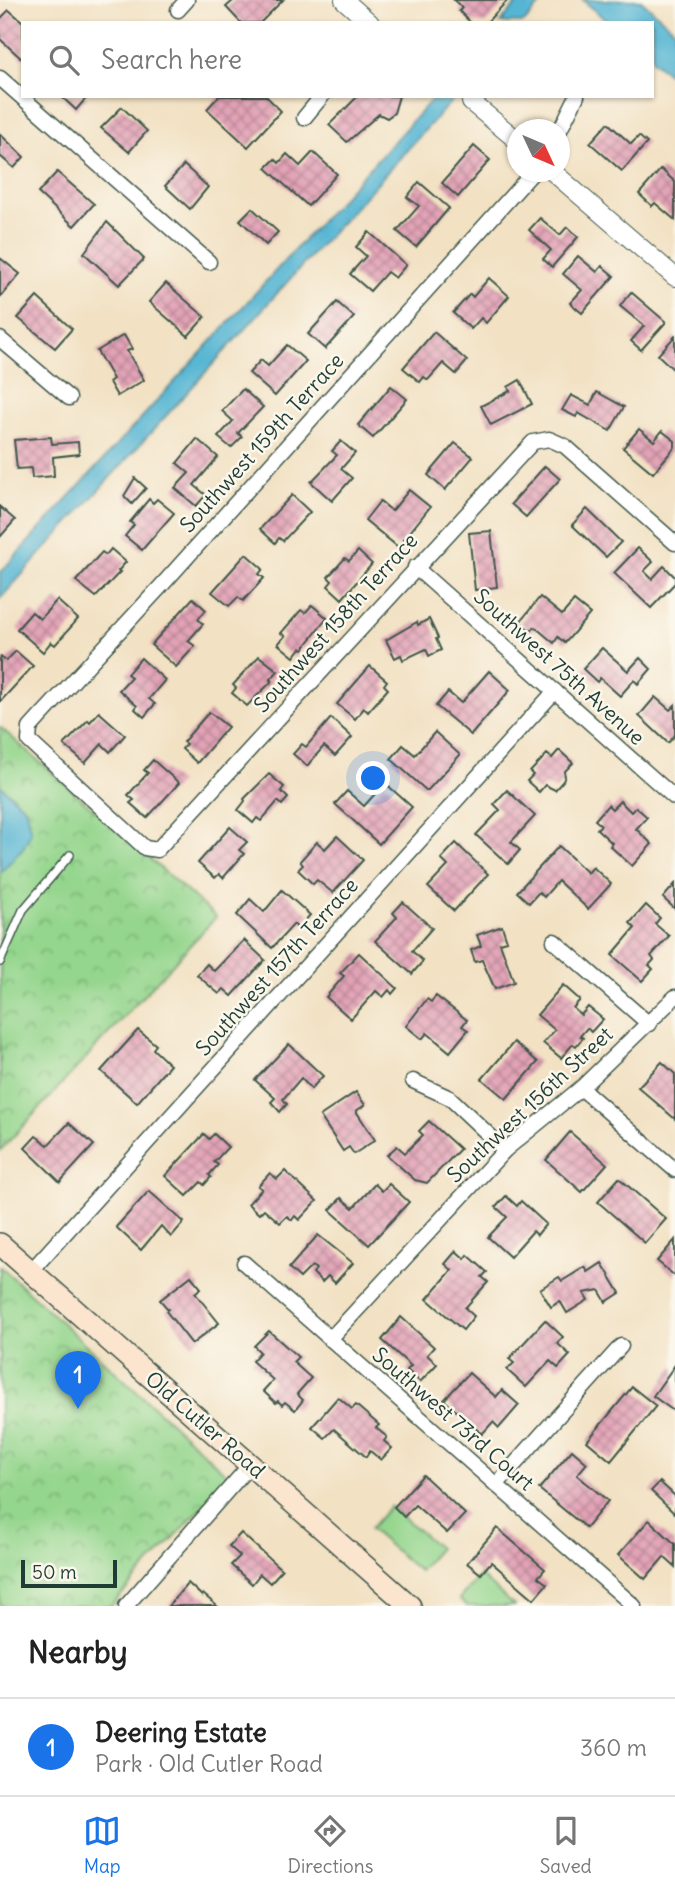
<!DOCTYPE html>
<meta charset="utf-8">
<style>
:root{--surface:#fff;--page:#f6f6f6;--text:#222;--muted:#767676;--line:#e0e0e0;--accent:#1a73e8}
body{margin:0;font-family:Delius,sans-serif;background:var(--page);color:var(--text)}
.compass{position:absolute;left:507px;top:119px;width:63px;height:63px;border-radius:50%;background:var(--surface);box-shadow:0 2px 5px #0004;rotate:134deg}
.scale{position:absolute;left:21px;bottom:18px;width:96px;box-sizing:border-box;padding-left:7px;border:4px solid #1f3d34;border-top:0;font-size:19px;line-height:24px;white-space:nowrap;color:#1f3d34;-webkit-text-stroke:5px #fbf7ec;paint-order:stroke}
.you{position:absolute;left:374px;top:779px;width:24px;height:24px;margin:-18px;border:5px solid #fff;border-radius:50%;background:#1a73e8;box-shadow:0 0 0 10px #1a73e833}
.badge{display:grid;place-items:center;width:46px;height:46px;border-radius:50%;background:var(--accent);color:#fff;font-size:23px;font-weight:700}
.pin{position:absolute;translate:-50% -58px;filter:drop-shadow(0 2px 4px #0008)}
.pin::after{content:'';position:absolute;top:37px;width:24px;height:21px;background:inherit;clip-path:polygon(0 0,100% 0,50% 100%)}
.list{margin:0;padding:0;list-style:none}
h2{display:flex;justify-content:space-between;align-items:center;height:91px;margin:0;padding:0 28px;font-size:30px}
h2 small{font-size:23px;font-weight:400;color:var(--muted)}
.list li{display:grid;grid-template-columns:46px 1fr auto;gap:21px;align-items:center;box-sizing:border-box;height:98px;padding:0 28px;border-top:2px solid var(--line)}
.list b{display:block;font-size:26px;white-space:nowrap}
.list p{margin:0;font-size:23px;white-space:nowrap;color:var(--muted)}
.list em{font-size:23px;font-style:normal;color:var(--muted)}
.icon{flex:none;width:38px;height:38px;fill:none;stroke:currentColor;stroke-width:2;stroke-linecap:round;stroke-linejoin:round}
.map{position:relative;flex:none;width:675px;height:1606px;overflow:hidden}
.search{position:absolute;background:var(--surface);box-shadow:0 2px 5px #0004;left:21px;right:21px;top:21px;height:77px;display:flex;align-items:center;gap:18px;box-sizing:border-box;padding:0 24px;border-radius:0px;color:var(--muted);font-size:26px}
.sheet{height:189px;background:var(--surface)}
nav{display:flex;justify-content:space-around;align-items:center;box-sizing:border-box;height:98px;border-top:2px solid var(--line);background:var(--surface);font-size:19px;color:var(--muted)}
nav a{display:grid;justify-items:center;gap:4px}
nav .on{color:var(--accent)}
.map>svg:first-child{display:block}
</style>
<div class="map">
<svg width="675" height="1606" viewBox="0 0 675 1606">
<defs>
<pattern id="park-crowns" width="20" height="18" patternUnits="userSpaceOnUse" patternTransform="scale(1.75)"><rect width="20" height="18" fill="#94d68d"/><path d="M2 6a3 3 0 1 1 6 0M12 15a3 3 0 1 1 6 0" fill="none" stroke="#78af74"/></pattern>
<pattern id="building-cross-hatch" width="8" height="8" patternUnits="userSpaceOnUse" patternTransform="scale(1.75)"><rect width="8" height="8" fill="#e3a3b7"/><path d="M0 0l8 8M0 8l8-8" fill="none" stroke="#b78696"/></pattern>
</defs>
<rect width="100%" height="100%" fill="#fbf7ec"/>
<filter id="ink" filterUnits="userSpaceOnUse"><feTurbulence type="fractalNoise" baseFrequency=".0143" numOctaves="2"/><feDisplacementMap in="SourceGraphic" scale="14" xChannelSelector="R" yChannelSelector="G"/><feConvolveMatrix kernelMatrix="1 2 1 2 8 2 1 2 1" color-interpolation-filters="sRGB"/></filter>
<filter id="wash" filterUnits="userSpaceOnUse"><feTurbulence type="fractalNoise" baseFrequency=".00686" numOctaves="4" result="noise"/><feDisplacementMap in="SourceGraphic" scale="28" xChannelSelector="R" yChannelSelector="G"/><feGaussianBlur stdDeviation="1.57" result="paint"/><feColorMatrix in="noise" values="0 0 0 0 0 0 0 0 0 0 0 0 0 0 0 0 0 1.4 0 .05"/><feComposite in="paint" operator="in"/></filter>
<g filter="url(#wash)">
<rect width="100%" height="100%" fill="#f2e1c3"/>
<g fill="url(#park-crowns)" stroke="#5a8a60" stroke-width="2">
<path d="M0,727L216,917L0,1151Z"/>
<path d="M0,1266L230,1477L111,1606H0Z"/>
</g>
<g fill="#94d68d" stroke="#5a8a60" stroke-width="2">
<path d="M390,1506L439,1548L419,1571L370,1529Z"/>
<path d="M480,1575L514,1606H467L459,1599Z"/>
</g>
<g fill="#54b5d3" stroke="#3a7984" stroke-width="2">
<path d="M520,0H544L524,23H500Z"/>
<path d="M583,0H641L675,30V79L652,60V23H609Z"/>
<path d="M435,96H456L0,599V573Z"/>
<path d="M0,785L26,809L31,832L23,848L0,873Z"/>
</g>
<g id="blocks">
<g fill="url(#building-cross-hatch)">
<path d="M234,0H283L260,23H241L226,7Z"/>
<path d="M454,0H508L486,23H471L459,11L462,8Z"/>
<path d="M9,10L23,22V60L0,39V19Z"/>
<path d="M61,96H88L76,110Z"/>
<path d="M219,96H266L281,111L248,147L207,109Z"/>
<path d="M358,96H399L394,113L387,118L379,114L347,142L329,125Z"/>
<path d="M122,107L147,131L129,152L101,128Z"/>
<path d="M608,123L631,144L639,136L647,143L622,171L590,143Z"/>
<path d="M0,134L24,157L14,168L0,156Z"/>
<path d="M474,146L490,160L458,197L442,183Z"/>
<path d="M313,152L337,174L308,206L266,168L275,159L279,163L287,154L300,166Z"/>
<path d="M184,165L208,187L190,209L165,186Z"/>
<path d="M661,169L675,182V220L655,203L652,206L639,194Z"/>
<path d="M57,172L94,204L74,226L38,193Z"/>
<path d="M419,182L449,208L416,247L397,231L419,206L407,197Z"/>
<path d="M252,208L278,232L266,245L240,220Z"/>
<path d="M540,218L560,235L567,227L578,237L552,267L543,259L551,250L529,230Z"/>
<path d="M107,222L144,259L119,285L84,253Z"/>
<path d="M369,232L406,265L395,278L387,272L370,291L350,274L366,256L356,247Z"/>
<path d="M578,256L597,272L602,266L614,276L582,313L570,303L582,290L563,274Z"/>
<path d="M0,258L20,274L0,297Z"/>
<path d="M489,278L509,296L486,323L481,318L471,329L453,313L470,294L473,297Z"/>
<path d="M166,283L205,317L188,336L149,302Z"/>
<path d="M631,292L666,322L641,350L631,341L644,326L620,306Z"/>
<path d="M37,297L72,329L55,348L18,318Z"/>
<path d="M337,302L354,317L325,349L308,334Z"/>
<path d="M434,332L467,361L456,374L443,363L428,380L424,377L420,382L403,368Z"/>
<path d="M124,335L132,349L127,351L144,380L117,396L109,382L113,379L97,351Z"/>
<path d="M675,336V371L658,355Z"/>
<path d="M287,345L306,361L275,396L249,373L261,360L268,366Z"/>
<path d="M520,380L532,404L491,425L481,406L510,391L508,387Z"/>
<path d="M391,386L407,399L373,438L358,425Z"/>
<path d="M243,389L263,407L238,433L242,437L231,448L218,437L233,421L222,411Z"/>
<path d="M597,392L624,407L610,431L578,413L576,417L562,410L571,395L590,405Z"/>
<path d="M639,429L654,441L662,431L675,441V447L653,473L623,448Z"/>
<path d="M51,437L52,444L78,442L79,454L53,457L54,476L32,478L31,468L17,469L14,440Z"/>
<path d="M197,439L218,457L194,485L206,495L196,506L175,488L189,473L177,463Z"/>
<path d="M341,441L355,453L341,469L352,478L332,501L311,482L337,455L332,451Z"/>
<path d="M455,443L473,457L445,490L428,475Z"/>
<path d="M545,466L560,479L526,517L511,504Z"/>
<path d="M135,478L146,488L132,504L124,496Z"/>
<path d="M409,490L430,507L398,547L365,520L380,501L392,511Z"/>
<path d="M292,495L310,512L283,541L279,538L275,543L260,529Z"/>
<path d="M149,499L153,503L157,499L174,513L142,550L125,536L134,525L130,522Z"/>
<path d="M0,507L15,520L0,537Z"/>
<path d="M587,509L621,542L606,557L572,525Z"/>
<path d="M491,531L497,587L475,590L469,533Z"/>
<path d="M638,548L653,562L644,571L652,579L664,566L675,577V583L651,608L614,573Z"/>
<path d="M111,549L126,562L118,571L120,572L96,597L76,581L102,552L106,555Z"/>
<path d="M358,551L372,564L342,599L328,586L332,581L328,577L345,558L349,561Z"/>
<path d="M246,554L263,569L259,574L264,578L243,601L238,597L229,606L212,592Z"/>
<path d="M540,597L562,615L574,601L590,614L565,643L558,637L554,643L535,627L531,631L520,622Z"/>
<path d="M193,598L206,610L198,619L203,624L188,641L195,646L176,667L151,645Z"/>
<path d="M57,600L78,619L55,645L51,642L43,652L17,629L32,612L40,619Z"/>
<path d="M312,605L327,618L303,649L301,648L294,657L278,644L285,636L281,633L301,610L305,613Z"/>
<path d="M429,619L438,638L436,639L441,650L429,656L426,649L403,660L401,655L395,658L386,640L417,622L418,625Z"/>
<path d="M602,648L628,671L640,658L651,669L638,684L634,680L620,696L600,678L597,682L583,669Z"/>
<path d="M16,651L33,666L0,702V659L1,657L6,661Z"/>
<path d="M259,656L278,671L270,680L272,681L247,706L232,693L236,688L233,685Z"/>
<path d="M141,658L165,680L149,699L155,704L144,717L135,709L137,706L119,690L131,677L127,674Z"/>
<path d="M370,666L387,681L384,685L388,689L368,712L364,708L355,719L337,704Z"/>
<path d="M489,671L510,690L471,735L436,706L448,692L461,703Z"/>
<path d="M655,697L670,710L675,705V735L668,743L639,716Z"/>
<path d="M99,712L125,735L110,752L102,744L85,763L64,745L88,720L90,722Z"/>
<path d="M209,712L228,727L197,763L182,749L186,744L183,742Z"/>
<path d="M331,718L352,737L335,756L324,746L307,766L293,754L302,744L306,747Z"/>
<path d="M435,732L460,755L427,791L391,759L403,745L415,755Z"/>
<path d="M559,750L573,763L564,772L565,776L563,781L555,790L545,785L539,792L527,781L533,775L530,772L547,754L552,758Z"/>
<path d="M153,760L179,783L147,818L130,803L134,800L128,795L148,773L144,770Z"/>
<path d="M269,774L284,787L281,791L288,798L282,805L278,801L261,821L257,818L253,823L238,810L245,801L244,799Z"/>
<path d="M385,783L412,807L379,844L335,804L347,791L364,806Z"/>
<path d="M507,790L535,816L511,842L520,850L508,864L476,835L500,810L494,804Z"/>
<path d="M620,801L631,812L636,807L647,817L636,829L652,844L632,866L610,846L612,843L597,829L601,825L595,820L608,805L612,809Z"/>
<path d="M230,827L247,842L239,850L244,854L223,878L219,874L215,878L198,863Z"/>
<path d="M337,836L363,860L333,893L317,880L313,884L298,870L303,865L300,861L317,842L325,849Z"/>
<path d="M456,843L488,874L454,911L428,887L448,866L441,859Z"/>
<path d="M559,846L588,873L593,867L611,884L588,909L558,881L544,897L539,892L529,903L517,892Z"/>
<path d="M675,884V909L663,898Z"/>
<path d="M282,890L310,915L298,929L294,924L272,948L237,915L250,899L264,912Z"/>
<path d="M403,902L432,928L412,951L423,961L412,974L375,941L397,917L393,913Z"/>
<path d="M646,905L660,918L655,924L669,936L651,956L654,960L649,965L653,969L642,981L612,955L635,928L630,923Z"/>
<path d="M502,926L507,941L500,943L514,982L495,989L482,960L475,962L471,950L481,946L477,935Z"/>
<path d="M244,940L265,960L232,996L224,989L219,994L197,975L207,964L214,971Z"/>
<path d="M359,953L397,988L392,994L389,990L383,997L376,991L351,1019L326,997L344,976L340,973Z"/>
<path d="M563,985L580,1000L573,1008L581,1015L588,1007L603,1019L591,1032L587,1028L580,1036L583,1038L576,1046L573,1044L561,1058L543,1043L555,1030L537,1015Z"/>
<path d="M436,996L467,1020L462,1026L468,1030L450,1052L427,1033L422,1039L406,1026L427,999L431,1002Z"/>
<path d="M138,1030L156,1045L153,1049L170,1065L137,1103L101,1071Z"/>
<path d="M514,1042L538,1062L506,1099L482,1079Z"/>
<path d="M289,1044L323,1076L311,1089L301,1078L283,1099L287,1104L280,1112L271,1102L275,1098L255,1080Z"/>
<path d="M662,1062L675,1074V1119L638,1087Z"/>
<path d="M356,1092L365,1105L356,1111L375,1140L354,1154L349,1147L343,1151L320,1116Z"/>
<path d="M429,1121L460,1149L427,1183L415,1180L387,1155L397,1146L405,1153L423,1135L419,1131Z"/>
<path d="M69,1123L94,1145L60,1182L25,1148L36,1136L48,1145Z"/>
<path d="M570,1132L607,1164L582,1192L546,1160Z"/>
<path d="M204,1134L209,1139L214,1134L228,1147L214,1162L218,1165L209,1175L211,1177L204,1185L201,1182L187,1196L165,1176Z"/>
<path d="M285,1171L317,1201L299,1220L295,1216L292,1220L287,1216L280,1223L264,1209L259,1214L248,1204L262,1189L258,1186L270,1173L277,1179Z"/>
<path d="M619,1178L666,1219L645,1243L598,1202Z"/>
<path d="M375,1184L382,1191L389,1184L409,1202L369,1245L330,1210L341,1198L353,1208Z"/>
<path d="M149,1191L184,1222L171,1237L161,1226L141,1250L116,1227Z"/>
<path d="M506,1196L517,1206L521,1201L546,1224L537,1235L533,1231L510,1257L488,1237L507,1217L496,1207Z"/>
<path d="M318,1235L353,1263L335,1283L328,1276L322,1282L313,1273L316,1269L312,1266L300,1278L289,1268Z"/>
<path d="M675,1240V1276L657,1261Z"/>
<path d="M456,1251L465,1259L468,1255L487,1272L482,1277L488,1282L465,1308L474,1316L463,1330L427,1299L452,1270L445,1264Z"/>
<path d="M602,1263L620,1293L606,1302L599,1290L584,1293L588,1300L567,1313L560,1301L551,1307L540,1289L559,1277L562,1281L585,1267L588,1272Z"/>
<path d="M191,1276L201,1288L195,1293L219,1323L192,1344L166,1311L168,1309L160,1300Z"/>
<path d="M401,1317L434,1347L427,1355L437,1364L420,1382L407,1370L411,1366L382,1340Z"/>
<path d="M545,1320L563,1337L557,1343L570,1355L558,1368L550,1361L526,1387L507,1370L514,1363L509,1359Z"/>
<path d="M269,1331L298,1357L293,1362L311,1378L297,1394L303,1400L295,1410L285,1402L282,1405L278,1401L276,1403L263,1391L273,1380L252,1361L260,1352L254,1346Z"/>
<path d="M675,1365V1412L653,1396Z"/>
<path d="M469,1373L496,1397L502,1390L519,1405L499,1428L493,1422L482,1434L444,1400Z"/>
<path d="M632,1387L656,1406L611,1461L587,1441Z"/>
<path d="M338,1397L352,1409L356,1405L379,1425L376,1428L387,1437L384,1441L392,1448L381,1460L370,1451L366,1457L334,1429L325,1438L312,1427Z"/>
<path d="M572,1450L587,1463L577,1475L608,1501L586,1528L539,1489Z"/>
<path d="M423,1475L465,1514L447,1533L415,1505L404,1517L394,1507Z"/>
<path d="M660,1482L675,1496V1514L651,1491Z"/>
<path d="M649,1520L675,1544V1567L664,1557L645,1579L618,1555Z"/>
<path d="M497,1528L545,1569L538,1577L547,1584L534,1599L491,1562L481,1574L467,1563Z"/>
<path d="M241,1533L282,1570L270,1583L260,1574L252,1584L231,1565L240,1556L229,1546Z"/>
<path d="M188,1583L202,1596L203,1594L217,1606H168Z"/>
</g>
</g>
</g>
<g filter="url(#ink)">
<use href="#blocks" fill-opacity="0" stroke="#3f5649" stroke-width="2"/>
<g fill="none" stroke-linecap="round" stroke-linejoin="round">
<defs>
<path id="service" d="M0,962L23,910L70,855"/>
<g id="minor">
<path d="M178,10L187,0"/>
<path d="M0,78L209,262"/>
<path d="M304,118L322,96"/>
<path d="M560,130L577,96"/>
<path d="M533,172L162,585L39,718L30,728L29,741L145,848L157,850L533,442L549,439L565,446L675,543"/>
<path d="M0,339L69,398"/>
<path d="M415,567L675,798"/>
<path d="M554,941L649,1024"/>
<path d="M413,1081L450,1098L505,1150"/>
<path d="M581,1088L675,1170"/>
<path d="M244,1263L634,1606"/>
<path d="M31,1271L555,691"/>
<path d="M330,1339L505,1150L581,1088L675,997"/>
<path d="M496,1485L621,1346"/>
<path d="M126,1606L250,1465"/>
</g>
<g id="tertiary">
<path d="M344,0L370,23"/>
<path d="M471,102L518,141"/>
<path d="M553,172L675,277"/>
</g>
<path id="secondary" d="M0,1244L410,1606"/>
</defs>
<use href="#service" stroke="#3f5649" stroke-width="10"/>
<use href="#minor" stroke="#3f5649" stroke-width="17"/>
<use href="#tertiary" stroke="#3f5649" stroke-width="20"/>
<use href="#secondary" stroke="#3f5649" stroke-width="24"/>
<use href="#service" stroke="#fff" stroke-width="7"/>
<use href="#minor" stroke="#fff" stroke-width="14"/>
<use href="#tertiary" stroke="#fff" stroke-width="18"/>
<use href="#secondary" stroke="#fce5cf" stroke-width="21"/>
</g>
</g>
<g text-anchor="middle" stroke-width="5" stroke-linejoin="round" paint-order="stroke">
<g font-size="21" fill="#1f3d34" stroke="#fbf7ec">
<text transform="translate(262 443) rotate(-48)" y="7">Southwest 159th Terrace</text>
<text transform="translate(336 623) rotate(-48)" y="7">Southwest 158th Terrace</text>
<text transform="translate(559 667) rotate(42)" y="7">Southwest 75th Avenue</text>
<text transform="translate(277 967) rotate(-48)" y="7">Southwest 157th Terrace</text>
<text transform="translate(530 1105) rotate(-43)" y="7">Southwest 156th Street</text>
<text transform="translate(453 1419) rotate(41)" y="7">Southwest 73rd Court</text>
<text transform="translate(205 1425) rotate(41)" y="7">Old Cutler Road</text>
</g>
</g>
</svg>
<svg class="compass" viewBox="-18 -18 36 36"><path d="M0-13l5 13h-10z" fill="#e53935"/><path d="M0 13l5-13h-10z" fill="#767676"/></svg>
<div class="scale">50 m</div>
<div class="you"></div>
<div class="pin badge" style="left:78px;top:1409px">1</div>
<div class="search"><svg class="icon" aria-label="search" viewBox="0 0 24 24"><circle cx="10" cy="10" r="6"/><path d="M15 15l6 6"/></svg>Search here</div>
</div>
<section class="sheet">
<h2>Nearby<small></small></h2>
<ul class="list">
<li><span class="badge">1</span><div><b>Deering Estate</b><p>Park · Old Cutler Road</p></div><em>360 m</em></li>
</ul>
</section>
<nav>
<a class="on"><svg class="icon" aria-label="map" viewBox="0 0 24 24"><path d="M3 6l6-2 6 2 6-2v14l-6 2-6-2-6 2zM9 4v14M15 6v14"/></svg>Map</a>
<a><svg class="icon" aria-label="directions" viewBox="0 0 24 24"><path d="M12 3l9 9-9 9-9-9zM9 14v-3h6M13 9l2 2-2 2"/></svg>Directions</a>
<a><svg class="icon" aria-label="saved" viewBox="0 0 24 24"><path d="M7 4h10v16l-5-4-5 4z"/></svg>Saved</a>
</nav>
